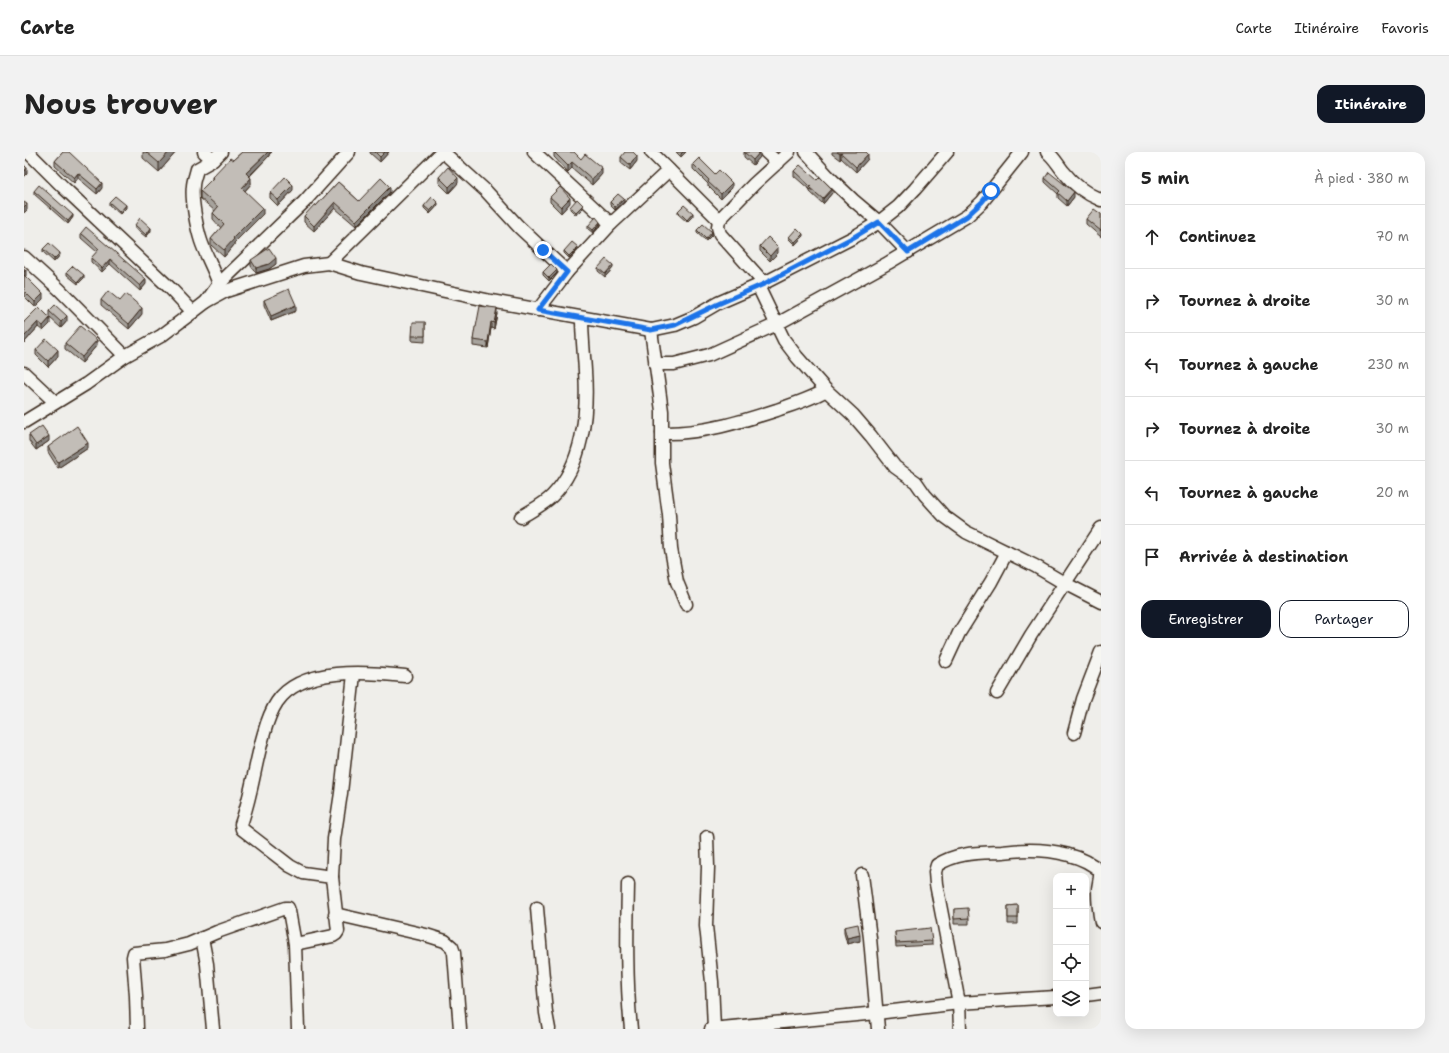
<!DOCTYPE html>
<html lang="fr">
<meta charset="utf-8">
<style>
:root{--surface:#fff;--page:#f2f2f2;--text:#222;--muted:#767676;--line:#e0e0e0;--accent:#111827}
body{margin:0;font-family:"Shantell Sans",sans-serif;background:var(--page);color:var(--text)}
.controls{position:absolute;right:12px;bottom:12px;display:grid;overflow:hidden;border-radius:8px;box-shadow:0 4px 16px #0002}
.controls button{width:36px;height:36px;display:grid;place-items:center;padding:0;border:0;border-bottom:1px solid var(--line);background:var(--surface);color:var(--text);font:20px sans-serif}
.stop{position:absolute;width:12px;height:12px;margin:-9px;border:3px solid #1a73e8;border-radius:50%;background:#fff}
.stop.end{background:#1a73e8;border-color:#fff;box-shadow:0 1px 4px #0008}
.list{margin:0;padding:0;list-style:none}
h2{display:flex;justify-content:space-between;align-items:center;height:52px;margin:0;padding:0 16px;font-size:17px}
h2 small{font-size:13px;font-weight:400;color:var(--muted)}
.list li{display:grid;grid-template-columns:26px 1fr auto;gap:12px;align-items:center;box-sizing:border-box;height:64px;padding:0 16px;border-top:1px solid var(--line)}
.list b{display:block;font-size:15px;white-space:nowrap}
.list em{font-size:13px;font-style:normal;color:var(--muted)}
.actions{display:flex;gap:8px;padding:12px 16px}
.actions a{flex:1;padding:9px 0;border:1px solid var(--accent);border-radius:12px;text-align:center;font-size:14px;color:var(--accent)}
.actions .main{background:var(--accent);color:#fff}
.icon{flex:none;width:22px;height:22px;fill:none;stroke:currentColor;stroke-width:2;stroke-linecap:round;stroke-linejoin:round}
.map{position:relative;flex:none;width:1077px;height:877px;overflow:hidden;border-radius:12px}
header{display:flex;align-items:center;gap:24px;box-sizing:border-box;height:56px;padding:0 20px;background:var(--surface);border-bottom:1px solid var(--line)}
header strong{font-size:19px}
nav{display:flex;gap:22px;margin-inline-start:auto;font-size:14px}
.intro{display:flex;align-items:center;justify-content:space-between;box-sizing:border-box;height:96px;padding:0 24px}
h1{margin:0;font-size:28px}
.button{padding:10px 18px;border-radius:12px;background:var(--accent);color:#fff;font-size:14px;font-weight:700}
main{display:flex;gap:24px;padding:0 24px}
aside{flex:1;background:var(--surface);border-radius:12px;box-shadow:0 4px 16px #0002}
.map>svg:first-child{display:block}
</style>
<header>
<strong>Carte</strong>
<nav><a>Carte</a><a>Itinéraire</a><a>Favoris</a></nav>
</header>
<div class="intro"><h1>Nous trouver</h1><a class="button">Itinéraire</a></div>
<main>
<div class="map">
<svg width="1077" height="877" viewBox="0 0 1077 877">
<rect width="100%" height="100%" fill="#efeeea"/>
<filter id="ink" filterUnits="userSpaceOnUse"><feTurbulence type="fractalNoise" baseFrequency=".025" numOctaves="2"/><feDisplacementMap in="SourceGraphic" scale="8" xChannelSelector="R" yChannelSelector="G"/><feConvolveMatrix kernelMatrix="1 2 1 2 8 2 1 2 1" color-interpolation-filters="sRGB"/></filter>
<g filter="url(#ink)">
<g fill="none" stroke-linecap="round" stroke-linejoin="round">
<defs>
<g id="street">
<path d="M4,0L39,35L147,137L169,160"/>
<path d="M180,0L189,8"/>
<path d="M419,0L462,39L495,75L543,120"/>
<path d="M510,0L587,72"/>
<path d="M627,0L695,68"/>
<path d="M742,0L754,11"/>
<path d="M782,0L804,24L829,48L855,70L884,100"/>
<path d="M1023,0C1030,5 1034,13 1039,19C1049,32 1062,42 1077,48"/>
<path d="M0,105L35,137L101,204"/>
<path d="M305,111L418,0"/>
<path d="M740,131L696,82L694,75L695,68L730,32L765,0"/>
<path d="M195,132C190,117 182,104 177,89C173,77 167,47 169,34C169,29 172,22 173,17L189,8L197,0"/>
<path d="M734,134L760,188L773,205L802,238L829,263L847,284L871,315L892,330L901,343L920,364L942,380L1011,414L1040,431L1077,450"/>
<path d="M182,150L202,139L280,114L305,111L337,121L467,149L627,178L651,173L670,165L694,151L740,131L830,85L855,70L874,55L891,37L923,0"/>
<path d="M514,158L543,120L587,72L645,18"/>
<path d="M627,178L638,259V311L645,363L647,397L653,430L662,452"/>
<path d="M631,212H650L685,203L753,172L864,111L943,64L958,50L998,0"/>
<path d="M0,221L31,250"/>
<path d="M0,270L62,232L101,204L137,184L169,160L182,150L195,132L280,50L325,0"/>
<path d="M638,281C678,282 716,270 753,258C770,252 787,247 802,238"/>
<path d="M497,365C508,358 519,353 528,344C559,313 564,261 561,219C560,201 558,184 558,167"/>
<path d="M922,509L935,481L967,430L983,400"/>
<path d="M973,541L1007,483L1077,376"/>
<path d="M1050,581L1059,547L1077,500"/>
<path d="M683,685L684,715L682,774L688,830L690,877"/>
<path d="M838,723L846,786L854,877"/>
<path d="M308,725L279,721L266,714L218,677L217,672C228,642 231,611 240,581C243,570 247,559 253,550C277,514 344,520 381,524"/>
<path d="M604,732C603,780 602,829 607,877"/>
<path d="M513,756L522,861L525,877"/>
<path d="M311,762L402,783L421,789L428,795L430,801L436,877"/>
<path d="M178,786L183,812L189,877"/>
<path d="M271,792L309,784L312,782L314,779L308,725L310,687L317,641L330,522"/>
<path d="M1062,843L1077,841"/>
<path d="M113,877L112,844L109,805L110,801L141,798L165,792L193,780L261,756H264L265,759L271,792L274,877"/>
<path d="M687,877L853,861L935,851L1032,845"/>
<path d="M936,877L935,851L912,732L911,720L913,713C934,700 954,701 978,700C988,699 997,698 1006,698C1029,698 1059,703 1076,719C1077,726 1074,732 1074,738C1074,749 1075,760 1077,770"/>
</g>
</defs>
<use href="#street" stroke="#3b2a1e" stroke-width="15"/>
<use href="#street" stroke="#f6f6f2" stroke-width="12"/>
</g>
<g fill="#a7a39d" stroke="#3b2a1e">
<path d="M39,0L78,36L73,42L54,26L50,31L31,14V9Z"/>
<path d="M119,0H152L135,20L119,6Z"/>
<path d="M218,0H248L245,2V4L226,24L227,32L221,39L239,62L210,91V93L200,105L187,93V87L197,76L189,67V61L191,59L176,46V39L188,27V25L209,8Z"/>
<path d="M346,0H365L356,10L346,1Z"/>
<path d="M530,0L557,7L578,22L568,33L548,16L544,20L530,5Z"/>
<path d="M652,0H662L657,5Z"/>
<path d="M720,0L736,5L729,13L720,5Z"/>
<path d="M808,0H842L844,7L832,20L817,6L816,8L808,2Z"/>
<path d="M597,5L613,9L606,18L597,11Z"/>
<path d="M669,12L691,22L708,36L697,47L684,34V32L669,17Z"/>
<path d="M770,19L793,28L808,41L799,52L786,40V38L770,24Z"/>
<path d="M415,25L434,31L425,41L415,31Z"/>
<path d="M1021,26L1050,45L1043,54L1034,46V42L1021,30Z"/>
<path d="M314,30L335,49L366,40L332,74L311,56L290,79L280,70V64L292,54Z"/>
<path d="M269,38L254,54L246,46V41Z"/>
<path d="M10,39L49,65L44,72L10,42Z"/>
<path d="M526,45L546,51L537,61L526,50Z"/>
<path d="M85,50L102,56L96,62L85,53Z"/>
<path d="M586,50H600L591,58L586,53Z"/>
<path d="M414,53L406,62L400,56V54Z"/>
<path d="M546,55L559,56L552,63L546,57Z"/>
<path d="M654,59L669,64L663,70L654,62Z"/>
<path d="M1077,62V85L1062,72V67Z"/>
<path d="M576,72L569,81L564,77V74Z"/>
<path d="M111,73L127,79L122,85L111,76Z"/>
<path d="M673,78L688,83L682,89L673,81Z"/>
<path d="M57,81L122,132L116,139L86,112L78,120L67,110V106L73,100L57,86Z"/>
<path d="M779,84L771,93L765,87V85Z"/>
<path d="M736,94L754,101L746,109L736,99Z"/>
<path d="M19,97L36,103L30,110L19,100Z"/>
<path d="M554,97L545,106L540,101V99Z"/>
<path d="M227,108L252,112L245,117L232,121L227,114Z"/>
<path d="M574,116H589L581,125L574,119Z"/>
<path d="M0,117L1,124L19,147L11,155L0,144Z"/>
<path d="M43,120L60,126L54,132L43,123Z"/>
<path d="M519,120L533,121L525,129L519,123Z"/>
<path d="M77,148L96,149L118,162L105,177L77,153Z"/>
<path d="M240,148L272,159L247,169L240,153Z"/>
<path d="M15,155L26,172L19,179L14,175L0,191V170Z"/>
<path d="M25,159L43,169L37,176L25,165Z"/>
<path d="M473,162L470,177L467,176L464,196L449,194V188L452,175Z"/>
<path d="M401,170V190L388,189V184Z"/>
<path d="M41,191L73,193L58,211L41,197Z"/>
<path d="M12,198L34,204L24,215L12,203Z"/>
<path d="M5,283L25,289L12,298L5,289Z"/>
<path d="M24,295L64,296L34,316L24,300Z"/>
<path d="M994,753V772H984V754Z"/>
<path d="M930,757L945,766V772H930Z"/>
<path d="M820,775L836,789L823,792L820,781Z"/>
<path d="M871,780L908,789V793L872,795Z"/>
</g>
<g fill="#888480" stroke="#3b2a1e">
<path d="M145,0H152L135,20V11Z"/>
<path d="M244,0H248L245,2V4L222,27V21Z"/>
<path d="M361,0H365L356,10V5Z"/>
<path d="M659,0H662L657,5V2Z"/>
<path d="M736,0V5L729,13V8Z"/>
<path d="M817,1V6L816,8V2Z"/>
<path d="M844,2V7L832,20V15Z"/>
<path d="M613,4V9L606,18V13Z"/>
<path d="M548,10V16L544,20V14Z"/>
<path d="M3,16V22L0,25V20Z"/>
<path d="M578,16V22L568,33V27Z"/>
<path d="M54,21V26L50,31V26Z"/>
<path d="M227,26V32L218,42V36Z"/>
<path d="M434,26V31L425,41V35Z"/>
<path d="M78,31V36L73,42V37Z"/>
<path d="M708,31V36L697,47V42Z"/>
<path d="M269,33V38L254,54V48Z"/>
<path d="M366,35V40L332,74V69Z"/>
<path d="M808,37V41L799,52V47Z"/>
<path d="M1050,40V45L1043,54V49Z"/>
<path d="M546,46V51L537,61V55Z"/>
<path d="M600,47V50L591,58V55Z"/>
<path d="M311,50V56L290,79V74Z"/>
<path d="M414,51V53L406,62V59Z"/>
<path d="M3,52V58L0,61V55Z"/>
<path d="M102,53V56L96,62V60Z"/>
<path d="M559,53V56L552,63V60Z"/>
<path d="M239,56V62L210,91V93L200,105V98L209,86Z"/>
<path d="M669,61V64L663,70V68Z"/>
<path d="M49,63V65L44,72V69Z"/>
<path d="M576,70V72L569,81V78Z"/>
<path d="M127,76V79L122,85V83Z"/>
<path d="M688,80V83L682,89V87Z"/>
<path d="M779,82V84L771,93V90Z"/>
<path d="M554,95V97L545,106V104Z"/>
<path d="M754,95V101L746,109V104Z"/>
<path d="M36,101V103L30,110V107Z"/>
<path d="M252,106V112L245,117L232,121V116Z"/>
<path d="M86,107V112L78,120V116Z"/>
<path d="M589,113V116L581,125V122Z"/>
<path d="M2,118V124L0,126V120Z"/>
<path d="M533,118V121L525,129V126Z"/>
<path d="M60,123V126L54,132V130Z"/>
<path d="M122,127V132L116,139V134Z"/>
<path d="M19,142V147L11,155V150Z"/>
<path d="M272,153V159L247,169V164Z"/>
<path d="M118,156V162L105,177V172Z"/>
<path d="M473,156V162L470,177V171Z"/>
<path d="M43,164V169L37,176V170Z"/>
<path d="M26,166V172L19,179V174Z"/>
<path d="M14,170V175L0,191V185Z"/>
<path d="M467,170V176L464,196V190Z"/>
<path d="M73,188V193L58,211V205Z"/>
<path d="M34,198V204L24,215V209Z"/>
<path d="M25,284V289L12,298V293Z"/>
<path d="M64,291V296L34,316V310Z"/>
<path d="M836,783V789L823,792V786Z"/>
</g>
<g fill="#c2bdb7" stroke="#3b2a1e">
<path d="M39,0H45L78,31L73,37L54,21L50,26L31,9Z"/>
<path d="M122,0H145L135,11Z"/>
<path d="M218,0H244L222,21L227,26L218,36L239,56L209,86L210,87L200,98L187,87L200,72L189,61L194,55L176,39L189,26L188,25L206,6L209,8Z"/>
<path d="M351,0H361L356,5Z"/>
<path d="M530,0H550L557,7L561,2L578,16L568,27L548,10L544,14Z"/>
<path d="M601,0H609L613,4L606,13L597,5Z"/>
<path d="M720,0H736L729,8Z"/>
<path d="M813,0H842L844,2L832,15L817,1L816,2Z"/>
<path d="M675,6L691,22L695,18L708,31L697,42L684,30L685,28L669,12Z"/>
<path d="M0,13L3,16L0,20Z"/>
<path d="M776,13L793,28L796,25L808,37L799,47L786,36L787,35L770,19Z"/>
<path d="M424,15L434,26L425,35L415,25Z"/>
<path d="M1025,20L1050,40L1043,49L1034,41L1036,39L1021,26Z"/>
<path d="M261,25L269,33L254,48L246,41Z"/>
<path d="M357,26L366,35L332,69L311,50L290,74L280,64L291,52L292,54L314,30L335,49Z"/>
<path d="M15,33L49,63L44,69L10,39Z"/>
<path d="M536,35L546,46L537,55L526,45Z"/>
<path d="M594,42L600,47L591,55L586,50Z"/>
<path d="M91,44L102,53L96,60L85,50Z"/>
<path d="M408,45L414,51L406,59L400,54Z"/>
<path d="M553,47L559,53L552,60L546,55Z"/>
<path d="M0,50L3,52L0,55Z"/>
<path d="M660,53L669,61L663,68L654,59Z"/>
<path d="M1070,57L1077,62V79L1062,67Z"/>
<path d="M572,65L576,70L569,78L564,74Z"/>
<path d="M116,66L127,76L122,83L111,73Z"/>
<path d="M679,72L688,80L682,87L673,78Z"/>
<path d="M62,75L122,127L116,134L86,107L78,116L67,106L75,97L57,81Z"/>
<path d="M773,76L779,82L771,90L765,85Z"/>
<path d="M744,85L754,95L746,104L736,94Z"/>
<path d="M548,90L554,95L545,104L540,99Z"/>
<path d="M25,91L36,101L30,107L19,97Z"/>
<path d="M245,96L252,106L245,112L232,116L227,108Z"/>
<path d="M582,107L589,113L581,122L574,116Z"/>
<path d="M527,112L533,118L525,126L519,120Z"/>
<path d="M49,114L60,123L54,130L43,120Z"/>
<path d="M0,123L19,142L11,150L0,139Z"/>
<path d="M265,137L272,153L247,164L240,148Z"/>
<path d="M84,139L96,149L102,142L118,156L105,172L77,148Z"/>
<path d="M31,153L43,164L37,170L25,159Z"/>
<path d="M456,154L473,156L470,171L467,170L464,190L449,188L451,175H452Z"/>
<path d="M15,155L26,166L19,174L14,170L0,185V170Z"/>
<path d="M389,170H401V184H388Z"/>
<path d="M56,174L73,188L58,205L41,191Z"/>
<path d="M22,187L34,198L24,209L12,198Z"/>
<path d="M18,274L25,284L12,293L5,283Z"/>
<path d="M53,274L64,291L34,310L24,295Z"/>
<path d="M994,753V766H984V754Z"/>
<path d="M944,756L945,766L930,767V757Z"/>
<path d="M834,772L836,783L823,786L820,775Z"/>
<path d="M906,776L908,789L872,791L871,780Z"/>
</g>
</g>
<g fill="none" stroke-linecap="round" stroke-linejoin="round" filter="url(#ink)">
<path stroke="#1a73e8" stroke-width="5" d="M519,98L543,120L514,158L627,178L651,173L694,152L740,132L830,85L855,70L884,100L943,64L958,50L967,39"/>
</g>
</svg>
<div class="controls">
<button>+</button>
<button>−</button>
<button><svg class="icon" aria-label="locate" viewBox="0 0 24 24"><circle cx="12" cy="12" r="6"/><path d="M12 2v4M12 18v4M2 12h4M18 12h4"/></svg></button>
<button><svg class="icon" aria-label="layers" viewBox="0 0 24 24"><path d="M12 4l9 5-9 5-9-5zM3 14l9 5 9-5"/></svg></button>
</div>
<div class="stop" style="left:967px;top:39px"></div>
<div class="stop end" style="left:519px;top:98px"></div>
</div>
<aside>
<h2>5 min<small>À pied · 380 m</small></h2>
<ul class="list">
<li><svg class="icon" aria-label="ahead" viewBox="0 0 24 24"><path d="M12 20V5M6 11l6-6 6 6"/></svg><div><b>Continuez</b></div><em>70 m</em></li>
<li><svg class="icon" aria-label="right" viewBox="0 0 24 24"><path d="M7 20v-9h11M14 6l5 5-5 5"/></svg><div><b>Tournez à droite</b></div><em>30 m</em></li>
<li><svg class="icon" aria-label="left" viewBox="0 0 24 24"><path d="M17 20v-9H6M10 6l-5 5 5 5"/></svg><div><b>Tournez à gauche</b></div><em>230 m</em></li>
<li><svg class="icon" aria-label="right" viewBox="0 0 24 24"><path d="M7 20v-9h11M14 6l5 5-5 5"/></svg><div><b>Tournez à droite</b></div><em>30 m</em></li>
<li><svg class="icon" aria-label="left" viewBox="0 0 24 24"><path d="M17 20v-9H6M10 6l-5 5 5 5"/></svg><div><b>Tournez à gauche</b></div><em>20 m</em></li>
<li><svg class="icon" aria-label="arrive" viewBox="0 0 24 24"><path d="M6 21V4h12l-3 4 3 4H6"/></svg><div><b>Arrivée à destination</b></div></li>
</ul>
<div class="actions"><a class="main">Enregistrer</a><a>Partager</a></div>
</aside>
</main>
